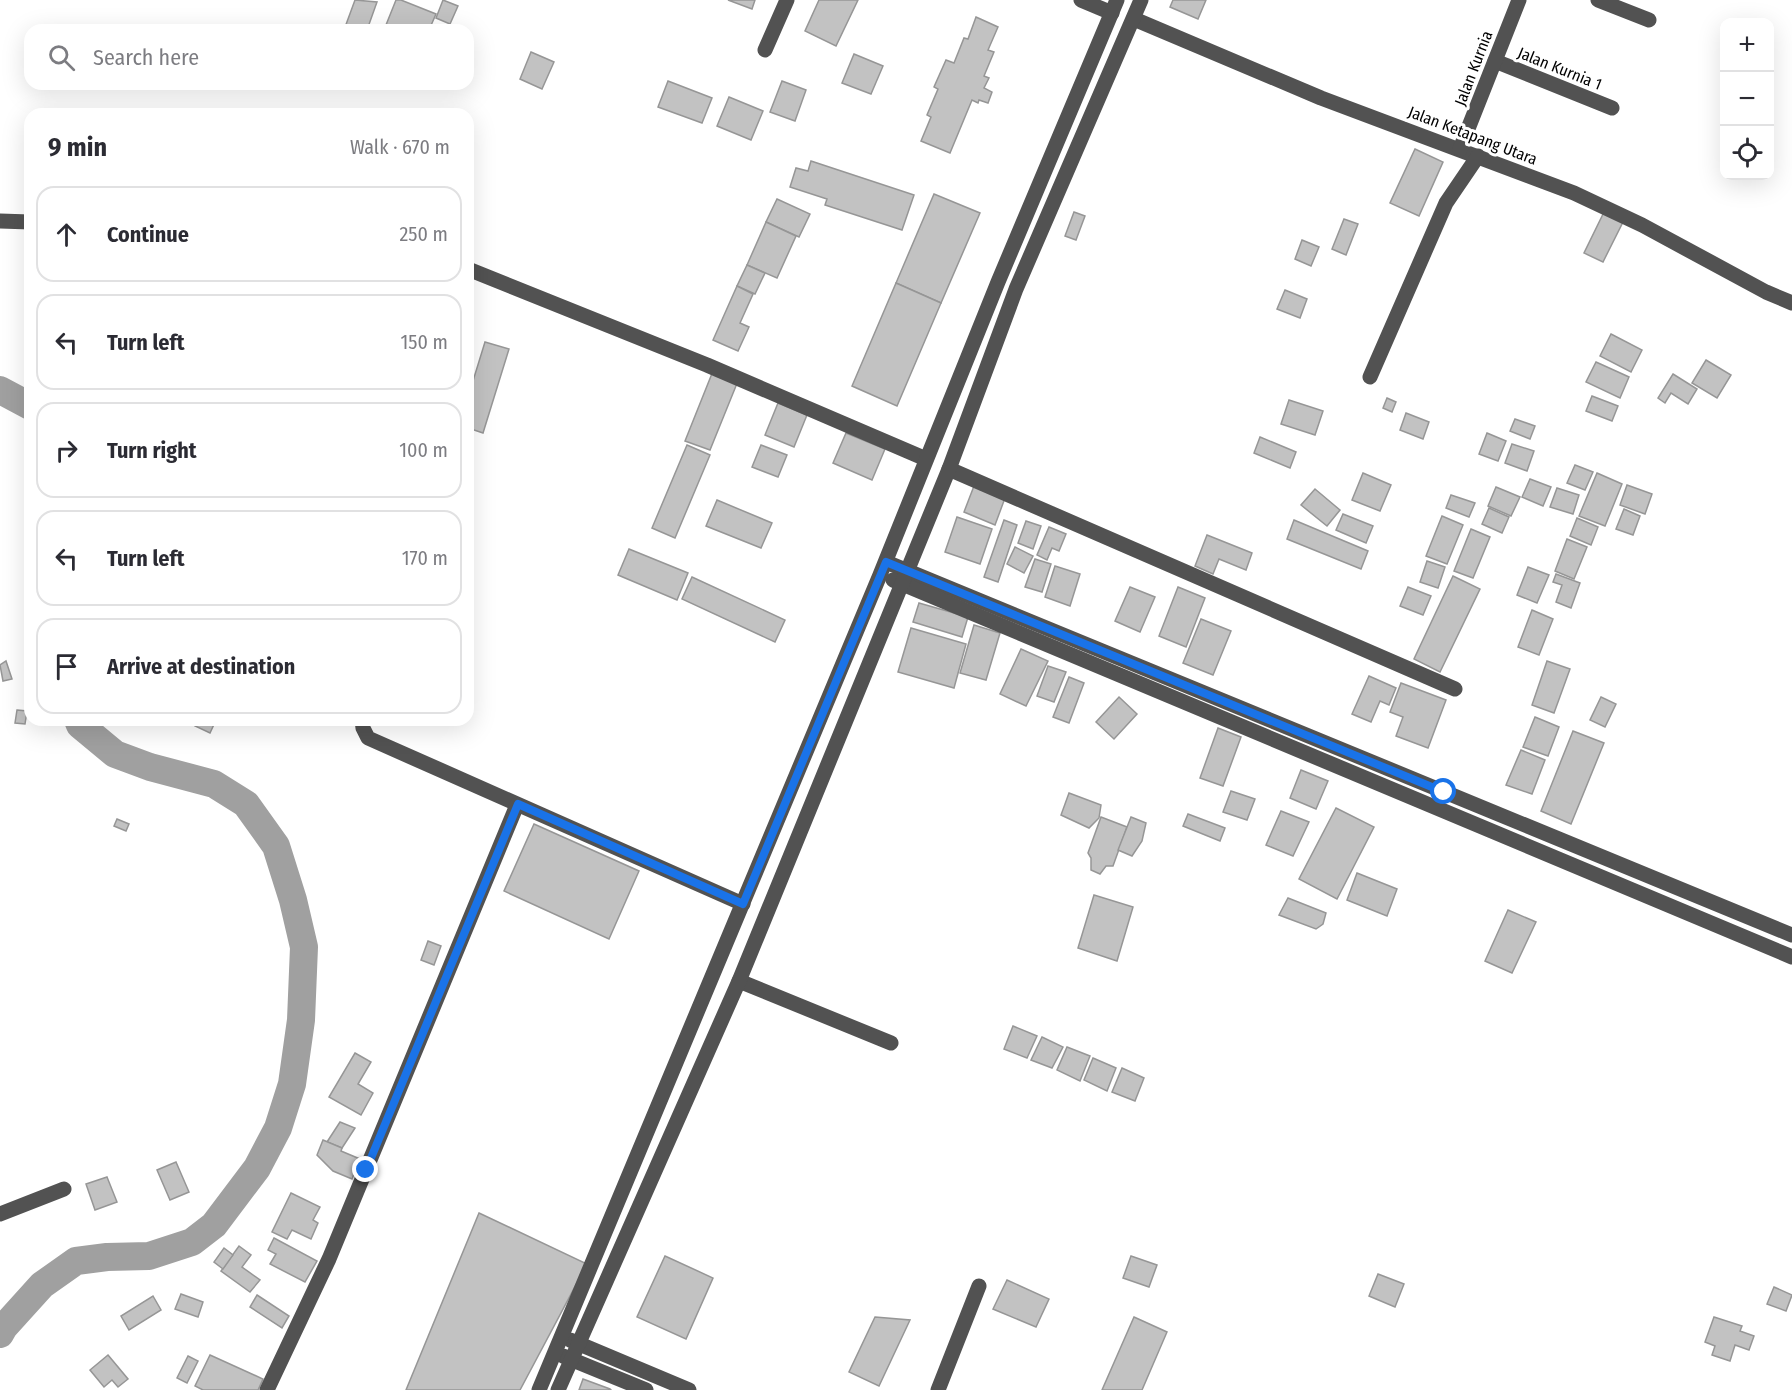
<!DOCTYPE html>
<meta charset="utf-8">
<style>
:root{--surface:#fff;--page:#f2f2f3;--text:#2b2b33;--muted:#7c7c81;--line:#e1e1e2}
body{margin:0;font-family:"Fira Sans Condensed",sans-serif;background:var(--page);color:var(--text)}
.controls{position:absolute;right:18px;top:18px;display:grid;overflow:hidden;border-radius:12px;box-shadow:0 6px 24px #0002}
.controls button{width:54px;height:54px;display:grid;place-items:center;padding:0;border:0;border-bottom:2px solid var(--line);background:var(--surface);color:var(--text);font:30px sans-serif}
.stop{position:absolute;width:18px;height:18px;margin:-14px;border:4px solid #1a73e8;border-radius:50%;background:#fff}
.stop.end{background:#1a73e8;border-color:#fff;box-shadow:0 2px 6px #0008}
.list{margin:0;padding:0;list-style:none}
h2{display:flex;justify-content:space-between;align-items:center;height:78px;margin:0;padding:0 24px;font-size:26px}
h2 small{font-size:20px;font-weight:400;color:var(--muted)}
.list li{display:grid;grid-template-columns:39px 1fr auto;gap:18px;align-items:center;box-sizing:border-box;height:96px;margin:0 12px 12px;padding:0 12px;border:2px solid var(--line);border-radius:18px}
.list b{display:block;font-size:22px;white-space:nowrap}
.list em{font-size:20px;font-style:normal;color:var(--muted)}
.icon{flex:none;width:33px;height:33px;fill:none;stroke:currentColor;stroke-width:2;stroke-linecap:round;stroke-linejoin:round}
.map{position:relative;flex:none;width:1792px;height:1390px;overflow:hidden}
.search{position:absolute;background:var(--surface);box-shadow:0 6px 24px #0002;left:24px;top:24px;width:450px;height:66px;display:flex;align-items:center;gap:15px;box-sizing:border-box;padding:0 21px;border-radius:18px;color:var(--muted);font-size:22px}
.panel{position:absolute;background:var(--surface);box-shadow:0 6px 24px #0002;left:24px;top:108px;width:450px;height:618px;border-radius:18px}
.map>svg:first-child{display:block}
</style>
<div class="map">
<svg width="1792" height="1390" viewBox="0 0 1792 1390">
<rect width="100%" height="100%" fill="#fff"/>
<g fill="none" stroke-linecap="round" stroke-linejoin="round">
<g stroke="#a0a0a0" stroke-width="28">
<path d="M0,390L30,406"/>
<path d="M0,1334L4,1327L42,1285L76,1261L107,1257L149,1256L192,1242L214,1225L257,1168L278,1128L292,1084L301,1020L304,947L293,900L276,846L246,804L214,784L150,767L115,754L80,725L78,720"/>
</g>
</g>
<g fill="#c2c2c2" stroke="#969696" stroke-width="1.5">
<path d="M355,0L377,2L367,30H344Z"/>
<path d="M396,0H401L436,14L429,30H384Z"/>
<path d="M443,0L458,6L450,24L436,18Z"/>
<path d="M728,0H755L752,9Z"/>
<path d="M819,0H858L836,46L805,31Z"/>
<path d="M1173,0H1206L1198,19L1170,7Z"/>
<path d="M976,17L998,27L988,50L994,52L984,76L989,78L984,88L992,92L988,103L979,100L978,103L972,100L950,153L921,141L931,117L927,115L938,89L934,87L946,60L954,63L964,38L968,39Z"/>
<path d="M531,52L554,62L542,89L520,79Z"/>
<path d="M854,54L883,66L871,94L842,83Z"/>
<path d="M668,81L712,98L702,123L658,107Z"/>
<path d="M782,81L806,90L795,121L770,112Z"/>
<path d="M729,97L763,111L751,140L717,126Z"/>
<path d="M1415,149L1443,162L1419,216L1390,203Z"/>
<path d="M811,161L914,195L902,230L825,205L827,199L790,187L796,168L808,171Z"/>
<path d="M934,194L980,213L941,303L896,283Z"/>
<path d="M777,199L810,214L799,237L766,222Z"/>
<path d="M1606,208L1625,218L1603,262L1584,253Z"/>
<path d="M1074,212L1085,216L1076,240L1065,236Z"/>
<path d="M1344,219L1358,224L1346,255L1332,249Z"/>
<path d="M766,222L796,236L777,278L747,265Z"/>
<path d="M1302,240L1319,247L1311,266L1295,259Z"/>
<path d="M747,265L765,273L755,294L737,286Z"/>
<path d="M896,283L941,303L897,406L852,386Z"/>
<path d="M737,286L753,294L740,323L749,327L738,351L713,340Z"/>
<path d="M1285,290L1307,299L1300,318L1277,309Z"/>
<path d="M1611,334L1642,350L1631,372L1600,356Z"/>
<path d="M485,342L509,349L483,433L468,428V397Z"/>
<path d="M1706,360L1731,375L1717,398L1692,383Z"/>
<path d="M1596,362L1629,377L1620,398L1586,382Z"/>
<path d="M713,371L738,381L710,450L685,441Z"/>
<path d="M1673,374L1697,389L1688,404L1671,393L1665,403L1658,398Z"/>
<path d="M1592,396L1618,406L1612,421L1586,411Z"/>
<path d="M1387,398L1396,402L1392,412L1383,408Z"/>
<path d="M1289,400L1323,411L1315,435L1281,424Z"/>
<path d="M778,403L807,415L794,447L765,435Z"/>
<path d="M1406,413L1429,422L1423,439L1400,430Z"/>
<path d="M1515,419L1535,426L1530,439L1510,431Z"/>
<path d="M846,433L885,449L872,480L833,463Z"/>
<path d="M1487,433L1506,441L1498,461L1479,454Z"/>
<path d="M1260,437L1296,452L1290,468L1254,453Z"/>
<path d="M1512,444L1534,451L1527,471L1505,463Z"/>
<path d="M687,445L710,455L675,538L652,528Z"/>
<path d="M761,445L787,455L778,477L752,467Z"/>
<path d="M1575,465L1593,472L1585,490L1567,483Z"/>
<path d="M1363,473L1391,485L1380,511L1352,500Z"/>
<path d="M1597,473L1622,484L1605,526L1579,516Z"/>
<path d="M1530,479L1551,487L1543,506L1522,497Z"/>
<path d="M1627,485L1652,494L1645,514L1620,505Z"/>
<path d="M974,486L1005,498L995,525L964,512Z"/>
<path d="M1496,487L1520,497L1511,516L1488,506Z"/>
<path d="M1557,488L1579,495L1573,514L1550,507Z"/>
<path d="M1315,489L1340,510L1327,526L1301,505Z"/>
<path d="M1451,495L1475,503L1469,517L1446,508Z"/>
<path d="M717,500L772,523L761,548L706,526Z"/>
<path d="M1489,508L1509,517L1502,533L1482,524Z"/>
<path d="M1624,509L1640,516L1633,535L1616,529Z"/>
<path d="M1343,514L1373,526L1366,543L1336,530Z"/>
<path d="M1442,516L1463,525L1447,564L1426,556Z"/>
<path d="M957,517L992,529L980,564L945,552Z"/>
<path d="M1577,518L1598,527L1591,545L1570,536Z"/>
<path d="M1004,520L1017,525L998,582L984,577Z"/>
<path d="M1294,520L1368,551L1361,569L1287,539Z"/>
<path d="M1026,521L1041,526L1033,549L1018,543Z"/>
<path d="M1049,527L1066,534L1059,551L1052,548L1047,560L1037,555Z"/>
<path d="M1471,529L1490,537L1473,578L1454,571Z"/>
<path d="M1207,535L1252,553L1246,570L1219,559L1213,574L1195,566Z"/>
<path d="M1567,539L1587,547L1574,579L1555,571Z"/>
<path d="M1015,547L1033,556L1024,573L1007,564Z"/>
<path d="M629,549L688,573L677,600L618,575Z"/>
<path d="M1035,559L1051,564L1042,592L1025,587Z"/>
<path d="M1427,561L1445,567L1438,588L1420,582Z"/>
<path d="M1055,566L1080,574L1070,606L1045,597Z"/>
<path d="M1528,567L1549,575L1537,603L1517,595Z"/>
<path d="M1556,574L1580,583L1571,608L1556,602L1562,585L1553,582Z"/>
<path d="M1453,576L1480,589L1440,672L1414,659Z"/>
<path d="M692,577L785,620L775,642L682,599Z"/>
<path d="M1130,587L1155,597L1140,632L1115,621Z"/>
<path d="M1178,587L1205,598L1186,647L1159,636Z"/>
<path d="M1408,587L1431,596L1423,615L1400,606Z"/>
<path d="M919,603L968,617L962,637L913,622Z"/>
<path d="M1532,610L1553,619L1539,655L1518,647Z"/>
<path d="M1201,619L1231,631L1213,675L1183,663Z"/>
<path d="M974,625L1000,633L986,680L960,673Z"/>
<path d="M911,628L966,644L954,688L898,672Z"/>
<path d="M1021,649L1048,661L1026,706L1000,694Z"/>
<path d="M6,661L12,679L3,681L0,665Z"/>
<path d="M1547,661L1570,669L1554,713L1532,705Z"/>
<path d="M1048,666L1066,672L1054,702L1037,696Z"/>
<path d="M1369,676L1396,688L1389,705L1380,701L1371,722L1352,714Z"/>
<path d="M1069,677L1084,683L1069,723L1053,717Z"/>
<path d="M1401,683L1446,700L1428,748L1396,736L1403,717L1390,712Z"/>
<path d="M1119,697L1137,714L1114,739L1096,722Z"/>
<path d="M1601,697L1616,704L1605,727L1590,720Z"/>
<path d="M17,710L27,711L25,724L15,723Z"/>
<path d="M1535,717L1559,727L1548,756L1523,747Z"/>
<path d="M198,720H216L210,733L195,726Z"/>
<path d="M1218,728L1241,737L1223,786L1200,778Z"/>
<path d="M1573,731L1604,743L1571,824L1541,811Z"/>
<path d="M1521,750L1545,760L1532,794L1506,785Z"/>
<path d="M1301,770L1328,781L1316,809L1290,798Z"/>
<path d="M1231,791L1255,799L1247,820L1223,812Z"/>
<path d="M1069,793L1101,805L1099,818L1089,828L1061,815Z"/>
<path d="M1336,808L1374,827L1337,899L1299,879Z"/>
<path d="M1281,811L1309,822L1293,856L1266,845Z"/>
<path d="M1188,814L1225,828L1220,841L1183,826Z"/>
<path d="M1101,817L1127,827L1113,866H1106L1100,874L1091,870V858L1088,853Z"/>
<path d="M1131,817L1146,823L1142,841L1132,856L1118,850Z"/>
<path d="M117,819L129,824L126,831L114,826Z"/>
<path d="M534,824L639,871L609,939L504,891Z"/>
<path d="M1357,873L1397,889L1387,916L1347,900Z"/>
<path d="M1094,895L1133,907L1117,961L1078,948Z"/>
<path d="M1288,898L1326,913L1323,924L1316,929L1279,915Z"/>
<path d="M1508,910L1536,922L1512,973L1485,961Z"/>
<path d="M428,941L441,946L434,965L421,960Z"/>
<path d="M1013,1026L1037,1036L1027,1058L1004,1049Z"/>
<path d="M1042,1037L1063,1047L1052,1068L1031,1060Z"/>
<path d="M1067,1047L1090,1056L1080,1081L1057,1070Z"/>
<path d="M355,1053L371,1062L358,1084L373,1093L361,1115L329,1097Z"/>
<path d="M1093,1058L1116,1068L1107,1091L1084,1080Z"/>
<path d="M1122,1068L1144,1078L1135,1101L1112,1092Z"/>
<path d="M340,1122L355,1128L342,1148L327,1142Z"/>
<path d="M323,1140L342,1148L341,1151L360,1159L352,1179L333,1171L317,1155Z"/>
<path d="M176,1162L189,1192L170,1200L157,1170Z"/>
<path d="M107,1177L117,1202L95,1210L86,1184Z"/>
<path d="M291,1193L320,1207L313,1220L318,1223L311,1239L292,1230L287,1239L272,1232Z"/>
<path d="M479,1213L587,1264L520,1390H406Z"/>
<path d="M274,1238L317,1261L305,1282L270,1264L276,1254L268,1250Z"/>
<path d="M239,1246L251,1255L242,1267L260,1280L250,1292L221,1271Z"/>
<path d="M224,1248L233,1255L223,1269L214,1262Z"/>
<path d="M665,1256L713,1278L686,1339L637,1317Z"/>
<path d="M1131,1256L1157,1265L1149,1287L1123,1278Z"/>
<path d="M1378,1274L1404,1284L1395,1307L1369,1296Z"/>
<path d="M1007,1280L1049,1299L1036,1327L993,1309Z"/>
<path d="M1774,1287L1792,1295L1786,1311L1767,1304Z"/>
<path d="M181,1294L203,1302L198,1317L175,1309Z"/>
<path d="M257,1295L289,1316L282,1328L250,1307Z"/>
<path d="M153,1296L161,1310L129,1330L121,1316Z"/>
<path d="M875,1317L910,1320L879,1386L849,1372Z"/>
<path d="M1134,1317L1167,1332L1142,1390H1102Z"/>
<path d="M1714,1317L1742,1326L1740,1331L1754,1336L1749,1350L1735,1345L1730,1361L1712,1355L1715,1346L1705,1342Z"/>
<path d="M108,1355L128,1379L118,1387L112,1380L104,1387L90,1370Z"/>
<path d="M210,1355L263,1379L258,1390H203L195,1386Z"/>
<path d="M188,1356L198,1361L187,1383L177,1378Z"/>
<path d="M583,1379L610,1389L611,1390H579Z"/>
</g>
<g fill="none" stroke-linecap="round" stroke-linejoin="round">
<g stroke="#525252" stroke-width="15">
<path d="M1081,0L1112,13"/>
<path d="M1598,0L1649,20"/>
<path d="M1134,19L1321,98L1574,193L1642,225L1766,292L1792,303"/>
<path d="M765,50L787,0"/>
<path d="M1495,61L1612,108"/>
<path d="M1460,149L1519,0"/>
<path d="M0,221L30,222"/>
<path d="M468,269L707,365L926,459"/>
<path d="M1370,377L1446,203L1478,156"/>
<path d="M949,469L1455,689"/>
<path d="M886,562L1792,935"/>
<path d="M893,580L1792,957"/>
<path d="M362,720L363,728L368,738L743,904"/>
<path d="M739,981L891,1043"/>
<path d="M0,1214L64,1189"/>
<path d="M570,1340L689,1390"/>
<path d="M563,1356L646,1390"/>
<path d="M267,1390L329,1259L517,805"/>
<path d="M539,1390L880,575L998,282L1117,0"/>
<path d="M558,1390L739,981L949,469L1016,289L1141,0"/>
<path d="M938,1390L979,1286"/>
</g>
</g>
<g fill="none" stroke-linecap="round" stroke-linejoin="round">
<path stroke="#1a73e8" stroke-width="8" d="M366,1170L518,804L743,904L886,562L1444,792"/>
</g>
<g text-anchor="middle" stroke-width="6" stroke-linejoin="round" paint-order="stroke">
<g font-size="16" fill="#000" stroke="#fff">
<text transform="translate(1473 68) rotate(-69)" y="6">Jalan Kurnia</text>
<text transform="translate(1560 68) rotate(22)" y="6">Jalan Kurnia 1</text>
<text transform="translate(1473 135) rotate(21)" y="6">Jalan Ketapang Utara</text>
</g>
</g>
</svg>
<div class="controls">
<button>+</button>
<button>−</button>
<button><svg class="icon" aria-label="locate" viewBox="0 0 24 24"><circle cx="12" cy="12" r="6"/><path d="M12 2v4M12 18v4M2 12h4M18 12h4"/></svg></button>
</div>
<div class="stop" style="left:1444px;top:792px"></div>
<div class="stop end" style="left:366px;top:1170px"></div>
<div class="search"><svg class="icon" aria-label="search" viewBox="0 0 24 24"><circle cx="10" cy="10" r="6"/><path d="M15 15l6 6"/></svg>Search here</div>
<section class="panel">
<h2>9 min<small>Walk · 670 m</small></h2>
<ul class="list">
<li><svg class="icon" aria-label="ahead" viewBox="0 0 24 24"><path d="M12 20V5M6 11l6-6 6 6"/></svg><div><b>Continue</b></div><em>250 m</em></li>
<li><svg class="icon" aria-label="left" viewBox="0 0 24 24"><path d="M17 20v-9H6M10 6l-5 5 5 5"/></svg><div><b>Turn left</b></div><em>150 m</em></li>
<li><svg class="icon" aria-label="right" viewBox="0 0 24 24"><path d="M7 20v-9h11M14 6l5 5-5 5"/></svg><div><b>Turn right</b></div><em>100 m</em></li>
<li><svg class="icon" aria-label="left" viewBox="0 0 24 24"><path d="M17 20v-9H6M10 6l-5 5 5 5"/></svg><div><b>Turn left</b></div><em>170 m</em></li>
<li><svg class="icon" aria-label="arrive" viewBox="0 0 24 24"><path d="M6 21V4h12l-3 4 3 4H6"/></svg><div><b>Arrive at destination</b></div></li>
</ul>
</section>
</div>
